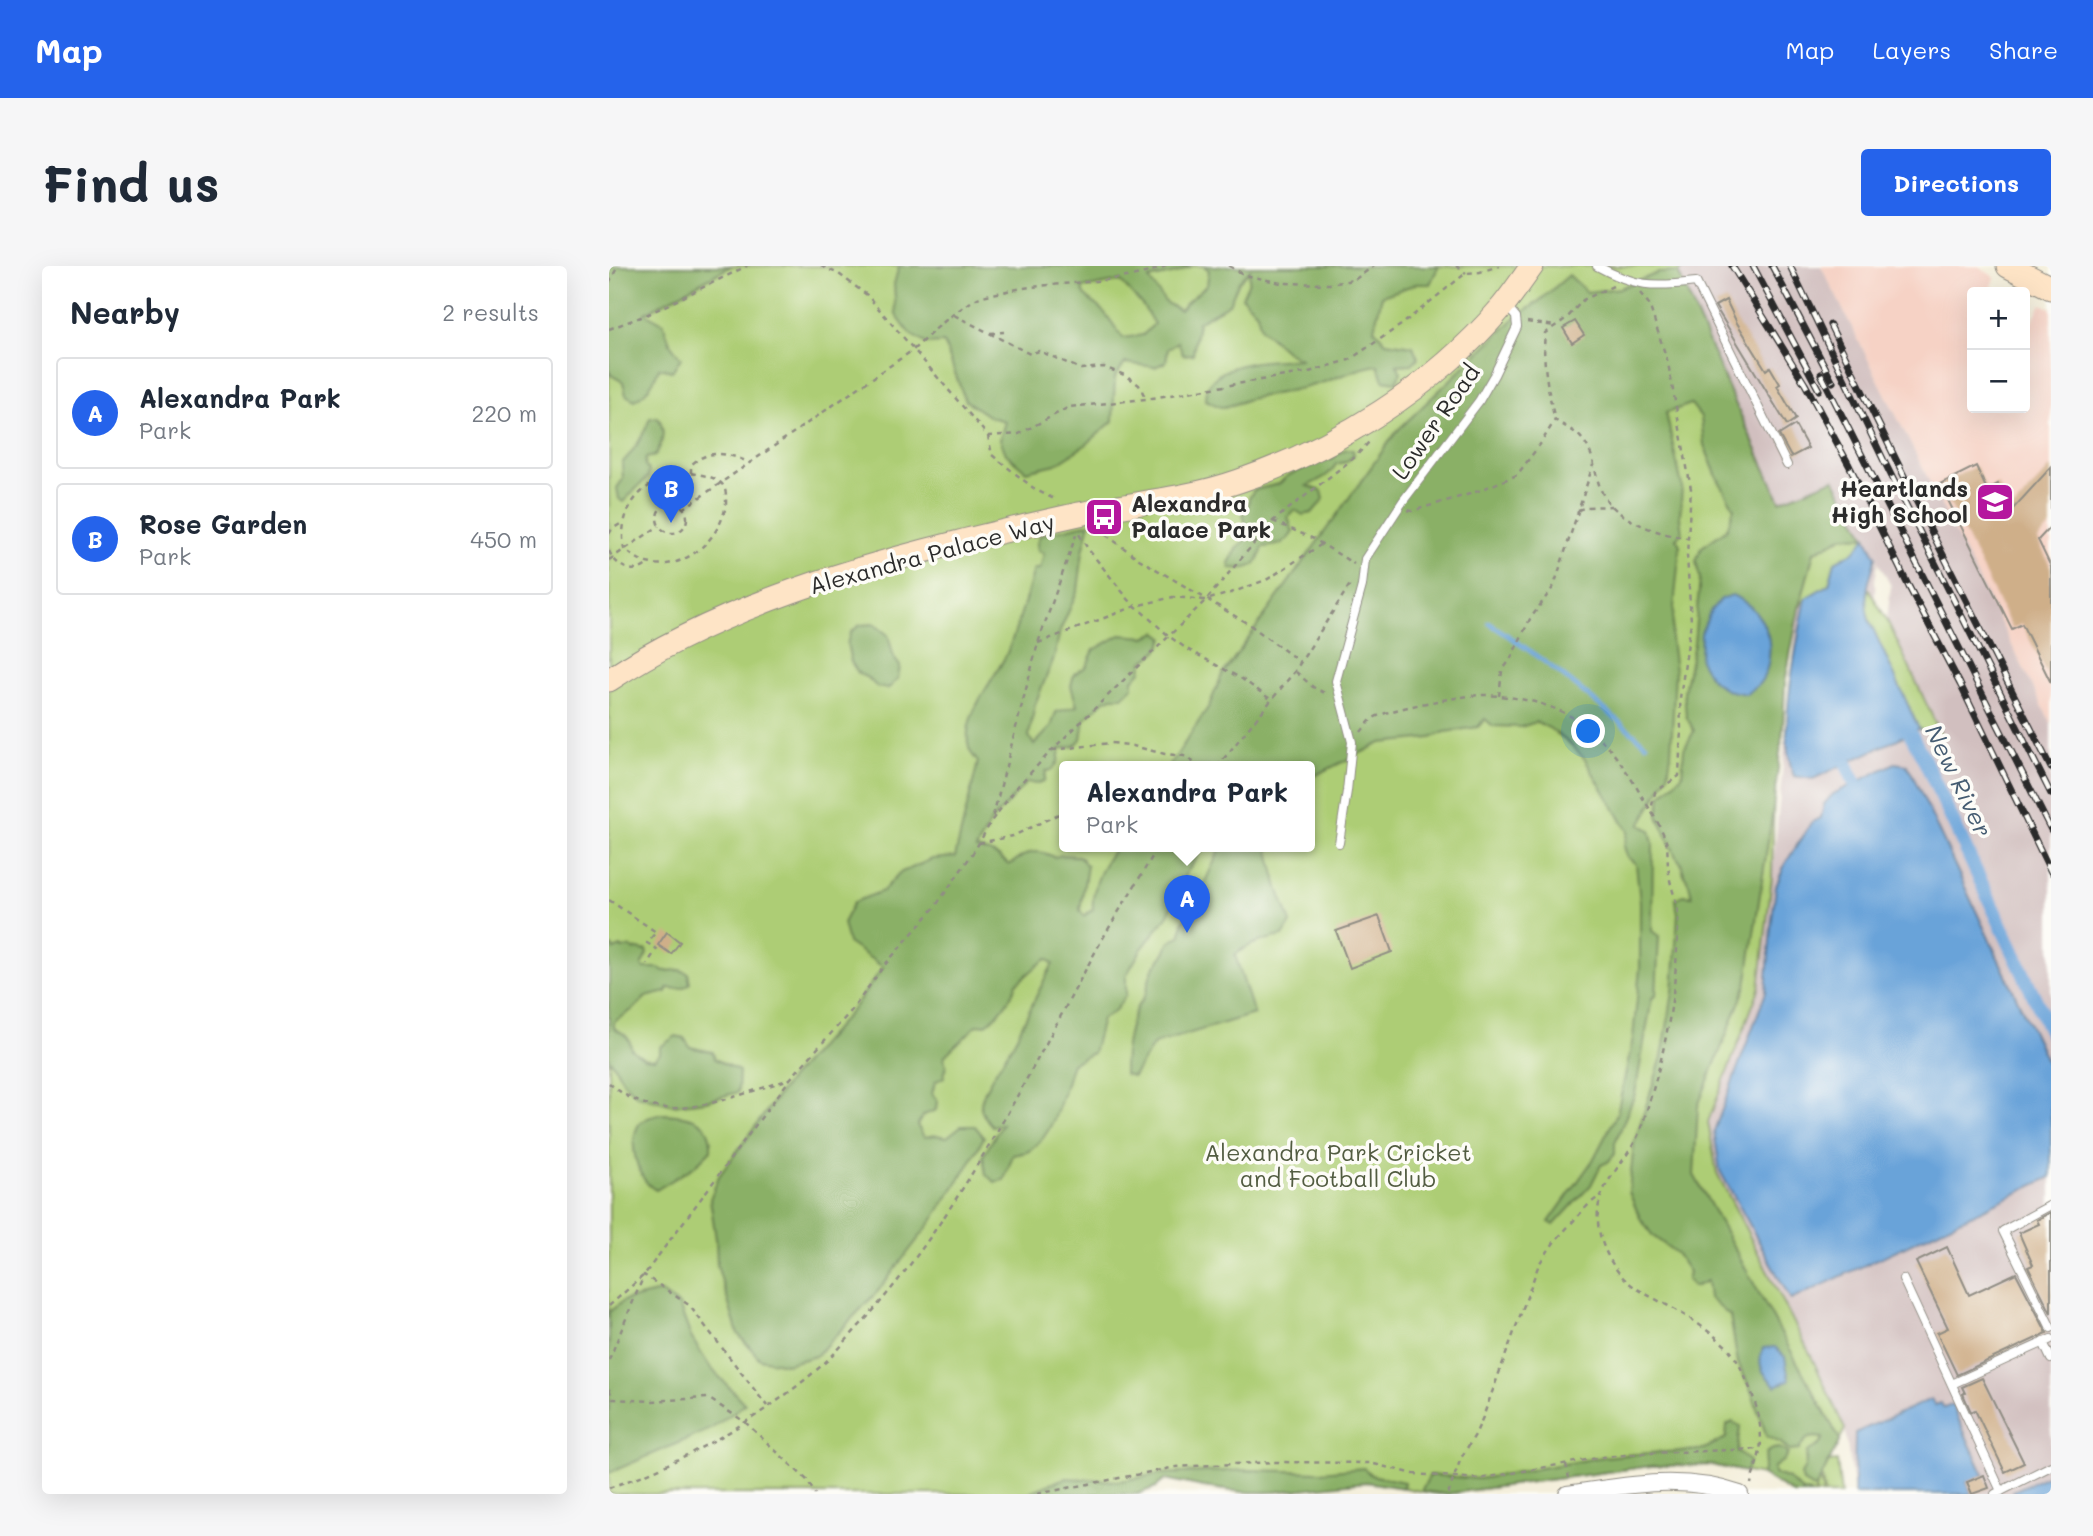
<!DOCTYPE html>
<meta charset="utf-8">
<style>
:root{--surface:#fff;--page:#f6f6f7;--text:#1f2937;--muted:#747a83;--line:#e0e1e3;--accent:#2563eb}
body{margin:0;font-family:Mali,sans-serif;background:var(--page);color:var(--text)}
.controls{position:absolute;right:21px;top:21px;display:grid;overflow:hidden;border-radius:7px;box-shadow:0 7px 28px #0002}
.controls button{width:63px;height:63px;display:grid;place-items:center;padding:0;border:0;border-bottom:2px solid var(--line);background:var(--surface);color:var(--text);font:35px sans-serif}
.you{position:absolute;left:980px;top:466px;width:24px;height:24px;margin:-18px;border:5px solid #fff;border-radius:50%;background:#1a73e8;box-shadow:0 0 0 10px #1a73e833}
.badge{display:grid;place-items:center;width:46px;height:46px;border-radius:50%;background:var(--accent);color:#fff;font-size:23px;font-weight:700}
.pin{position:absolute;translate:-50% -58px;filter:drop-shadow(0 2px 4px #0008)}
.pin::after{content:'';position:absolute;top:37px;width:24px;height:21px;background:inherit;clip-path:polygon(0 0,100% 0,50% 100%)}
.popup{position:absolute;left:450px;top:495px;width:256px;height:91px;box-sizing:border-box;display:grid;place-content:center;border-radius:7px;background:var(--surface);filter:drop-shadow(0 2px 5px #0005);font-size:23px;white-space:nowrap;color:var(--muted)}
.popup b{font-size:26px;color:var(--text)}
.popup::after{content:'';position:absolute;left:50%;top:100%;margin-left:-14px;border:14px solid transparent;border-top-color:var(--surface)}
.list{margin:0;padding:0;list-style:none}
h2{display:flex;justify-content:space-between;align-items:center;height:91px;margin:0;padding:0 28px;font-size:30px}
h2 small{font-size:23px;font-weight:400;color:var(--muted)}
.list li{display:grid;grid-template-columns:46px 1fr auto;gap:21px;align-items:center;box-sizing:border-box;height:112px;margin:0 14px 14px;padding:0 14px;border:2px solid var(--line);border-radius:7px}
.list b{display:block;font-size:26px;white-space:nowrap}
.list p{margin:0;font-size:23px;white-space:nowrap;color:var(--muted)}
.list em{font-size:23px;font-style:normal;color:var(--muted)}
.map{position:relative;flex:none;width:1442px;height:1228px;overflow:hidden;border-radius:7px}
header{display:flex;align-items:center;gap:42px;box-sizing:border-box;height:98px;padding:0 35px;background:var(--accent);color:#fff}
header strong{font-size:33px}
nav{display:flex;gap:38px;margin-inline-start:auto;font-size:24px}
.intro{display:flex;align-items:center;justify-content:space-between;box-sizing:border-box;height:168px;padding:0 42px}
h1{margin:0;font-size:49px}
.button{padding:18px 32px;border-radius:7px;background:var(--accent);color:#fff;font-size:24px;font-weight:700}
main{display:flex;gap:42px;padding:0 42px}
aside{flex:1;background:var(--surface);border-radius:7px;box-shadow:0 7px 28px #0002}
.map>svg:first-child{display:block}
</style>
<header>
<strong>Map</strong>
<nav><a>Map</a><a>Layers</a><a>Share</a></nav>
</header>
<div class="intro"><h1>Find us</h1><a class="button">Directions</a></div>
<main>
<aside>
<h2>Nearby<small>2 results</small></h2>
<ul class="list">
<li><span class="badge">A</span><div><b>Alexandra Park</b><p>Park</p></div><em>220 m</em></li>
<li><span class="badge">B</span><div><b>Rose Garden</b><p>Park</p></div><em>450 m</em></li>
</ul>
</aside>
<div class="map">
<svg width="1442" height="1228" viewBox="0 0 1442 1228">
<rect width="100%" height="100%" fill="#fdfcf7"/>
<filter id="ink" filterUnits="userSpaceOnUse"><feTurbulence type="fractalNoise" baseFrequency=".0143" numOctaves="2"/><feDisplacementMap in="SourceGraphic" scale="14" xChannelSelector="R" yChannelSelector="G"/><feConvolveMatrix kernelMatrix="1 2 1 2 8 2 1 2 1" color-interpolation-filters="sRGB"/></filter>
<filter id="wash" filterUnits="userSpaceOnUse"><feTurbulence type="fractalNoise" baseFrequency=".00686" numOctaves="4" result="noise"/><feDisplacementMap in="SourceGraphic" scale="28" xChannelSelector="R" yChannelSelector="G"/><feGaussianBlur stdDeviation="1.57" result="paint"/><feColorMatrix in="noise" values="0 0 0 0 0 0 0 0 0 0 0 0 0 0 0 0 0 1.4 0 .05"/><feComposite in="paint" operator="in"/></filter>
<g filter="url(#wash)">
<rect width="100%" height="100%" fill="#f4efdc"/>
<path fill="#f6d2c5" d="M1212,0H1370L1386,12L1381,26H1363V142H1416V68L1432,38L1442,42V457Z"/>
<path fill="#d1bfbf" d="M1077,0H1212L1442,457V1228H1245L1236,1163L1177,1039L1108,907L1099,856L1150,723L1163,611L1187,365L1197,304L1210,282L1254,268L1269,297L1266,313V333L1278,354L1282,320L1225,213L1171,235L1121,126L1069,6Z"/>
<g fill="#adcd75" stroke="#6c7c50" stroke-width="2" fill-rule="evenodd">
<path d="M0,0H1077L1069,6L1121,126L1171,235L1163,611L1150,723L1099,856L1108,907L1204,1094L1236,1163L1220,1196L1228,1195L1232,1228H1215L1213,1211L1211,1214L1214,1228H1207L1206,1224V1228H1185L1153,1209L1102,1199L1042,1200L836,1228C809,1228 783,1216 756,1216C726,1217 695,1224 664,1226C627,1228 593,1221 557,1213L547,1221L528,1228H0ZM456,501H700V581H456Z"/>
<path d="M1235,270L1257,271L1246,285L1226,296L1220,318L1197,332L1190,342L1205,286Z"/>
<path d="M1259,322L1279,356L1334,473L1310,463L1260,354L1256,339Z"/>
</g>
<g fill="#8ab066" stroke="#5a6e48" stroke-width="2" fill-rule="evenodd">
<path d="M0,0H122L36,47L54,57L62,79L72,92L63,105L50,102C45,116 39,126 26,134L17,129L14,116L2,109L0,104Z"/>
<path d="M290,0H583L567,7L540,13L557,37L571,44L579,35L598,19L600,4L594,0H830L821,18H807L773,30L765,63L777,76L804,80L809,92L803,98L788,99L792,106L787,116L774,114L769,99C749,101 732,111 712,117C690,124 666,128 644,132C634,134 623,141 612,141C608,140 602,136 597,134L598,121C601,117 605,112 609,109C633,93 665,95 691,93L677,85L652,63L648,47L633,31L640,16L641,4L630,15L620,38L589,56L584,88L574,89L569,76L559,83L557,96L546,101L516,97L506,111L504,155L478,178L447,198L417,205L397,188L391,173L396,155L381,151L356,134L335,77L318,78L301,68L287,49L285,18ZM511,15L534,40L545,58L534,69L514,72L496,47L475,29L473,22Z"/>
<path d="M1069,6L1121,126L1171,235L1225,213L1257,271L1235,270L1205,286L1190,342L1176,417L1174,463L1164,543L1137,720L1089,840L1085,909L1231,1174L1206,1223L1194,1216L1192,1209L1196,1201L1198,1186L1210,1179L1214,1172C1201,1170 1196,1171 1190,1184L1180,1185L1172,1177L1158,1171L1141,1122L1129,1097L1121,1050L1100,1032L1098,1015L1085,1021L1078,1014L1080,1006L1067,987L1044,970L1031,952L1020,926L1025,877L1053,791L1064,726L1069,647L1066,633L1074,629L1083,630L1080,618L1075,608L1072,597L1066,589L1049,550L1052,530L1073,509L1075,483L1085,465L1077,450L1075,425L1085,377L1091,312L1087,295L1093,281L1118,263L1125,242L1108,211L1095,179L1092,151L1082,138L1057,147L1073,220L1071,251L1073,267L1067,272L1071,279L1062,373L1066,405L1062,488L1059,509L1031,559L1041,564L1044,577L1043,665L1050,670L1047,730L1043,732L1026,828L1006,877V888L999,896L992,899L982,919L945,959L940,956L984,894L1008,848L1024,772L1031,702V636L1027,598L1018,591L1015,580L1019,565L975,492L958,475L940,462L927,456L912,461L884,460L876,453L869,461L836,466L822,472L772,477L701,512L700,501H560L600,440L613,409L788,165L907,51L929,36L960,9L978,26L1011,22L1049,7Z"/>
<path d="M49,151C57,165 54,177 46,190L37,192L36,199L40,205L39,211L14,236L10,233L8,222L14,213L13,197C26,184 35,169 41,152Z"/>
<path d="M738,183L744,184L745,189L737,196L727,198C721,210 710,214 698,220L713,225L715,233L703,247L694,249L686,244L679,251L684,266C676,279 668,280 654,281C649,301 641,304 621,302L620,297C627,284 633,273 647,267L638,261L634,249L639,240L640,232L645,224L670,218L678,210L716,193L723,194L729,187Z"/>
<path d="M481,257L474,285L469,324L451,365L445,392L426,438L420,470L425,479L442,461L447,446L468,440L462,420L465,408L477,401L485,384L511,369L537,371L548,366L555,371C552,384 546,388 534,395L532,405L524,414V421L514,431H503L496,434L475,454L472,473L466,480L451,483L449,496L443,504L437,505L435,515L426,518L418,516L383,554L367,583C381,585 389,589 400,599C417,587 425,581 445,591L453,589L470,590L478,600L471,644L475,650L484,643C482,624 494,595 508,581H595L576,609L559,649L532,684L517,710V729L505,746L493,753L484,787L463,797C454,825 447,868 420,885C416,887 409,888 404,889L395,914L386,916L377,909L374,890L393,858L383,860C378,854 373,849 372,842C370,824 400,788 408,770C420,746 431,721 444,698L438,693C426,700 418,710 407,718C406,728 387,753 377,758C375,759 368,759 366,760C357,772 345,779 335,791L337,801L335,811L326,816L323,828L328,834L327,844L315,849L308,859L315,871L327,869L338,871L352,860H366L375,871L361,897L323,955L269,1025L207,1090L177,1098L151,1093L129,1068L108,999L107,973L101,933L110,910L181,813L243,744L274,701L239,677L234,657L245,636L274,625L290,607L305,601L323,593L346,591L369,496C366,492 361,487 360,482C351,450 386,414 398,387C409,360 417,332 425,303H431L435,287L429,285L428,277L431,269Z"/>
<path d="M265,358L279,369L285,392L291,400L289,413L279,423L268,421L259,412L250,408L242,396L238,377L242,366L251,359Z"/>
<path d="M612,581H659L669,622L682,657L674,670C659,672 636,679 626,689L645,748L545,778L524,810L515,808C515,786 519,761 528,741C531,736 535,733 537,727C539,720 540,712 543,705C548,693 555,694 560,677L572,669L574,656L590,629Z"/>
<path d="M3,680L5,684L12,681L13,683L20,681L24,684L30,683L35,685L37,684L38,688L33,698L34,702H50L55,705L71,704L79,707L81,717C75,723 67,723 58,722V726L37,731L26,742L5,756V762C15,768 22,771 22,783L35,792L45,793L51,787V781L67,770L75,772L81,781L104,786L106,793L130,805L129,826L97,835L64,839L27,829C23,822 18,822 14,815C9,807 7,800 0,793V681Z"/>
<path d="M53,848C79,849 104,852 102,884L86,900L47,924C29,915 19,879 29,860C33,852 45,850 53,848Z"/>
<path d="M51,1026L70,1039L82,1071L101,1101L136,1138L102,1163L0,1207V1046L14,1035Z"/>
<path d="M1124,1156L1131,1160L1128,1186L1140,1195L1137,1206L1102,1199L1042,1200L836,1228L812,1225L821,1209L870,1213L994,1191L1040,1187L1093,1184L1117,1172L1118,1159Z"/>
<path d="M1171,1182L1179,1188L1175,1194L1165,1201V1208L1178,1212L1193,1225H1198L1202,1228H1185L1153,1209L1157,1187L1164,1183Z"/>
<path d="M755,1202L762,1209L795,1216L794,1222L757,1216L665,1226H634L594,1221L557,1213L547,1221L528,1228H421L423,1225L456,1212L510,1215L551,1208L641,1204L711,1206Z"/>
</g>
<g fill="#69a3d9" stroke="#4a6782" stroke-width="2">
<path d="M1257,271L1267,290C1261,314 1253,329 1260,354L1310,463L1204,513L1185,510C1167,469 1188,377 1197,332L1220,318L1226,296L1246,285Z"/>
<path d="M1123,329C1148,340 1164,364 1160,392C1159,401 1156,411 1150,418C1146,422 1141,425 1137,428L1117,424L1102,413L1091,394L1092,367L1102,344L1112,333Z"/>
<path d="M1286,497L1298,499L1303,508L1442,805V911L1182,1034L1111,905L1105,865L1157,726L1162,661L1167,620L1176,598L1203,556L1212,552L1215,538L1224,528Z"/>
<path d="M1166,1081L1176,1091L1180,1114L1167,1120C1154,1108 1147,1100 1154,1082Z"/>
<path d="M1322,1133L1326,1139L1332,1137L1335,1142L1343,1139L1375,1209L1358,1216L1363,1228H1245L1246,1167Z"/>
<path d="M1442,1208V1228H1406L1404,1225Z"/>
</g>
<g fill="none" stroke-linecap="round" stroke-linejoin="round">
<path stroke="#69a3d9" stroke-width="4.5" d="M880,357C936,393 986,435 1037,478"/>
<g stroke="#69a3d9" stroke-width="14">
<path d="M1293,452L1314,491L1442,767"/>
<path d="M1237,497L1246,517"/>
</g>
</g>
<g id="blocks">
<g fill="#cfaf89">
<path d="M1117,34L1128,57L1157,104L1161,101L1171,118L1168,120L1187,153L1178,159L1106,40Z"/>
<path d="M966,55L975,69L963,77L954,62Z"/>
<path d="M1186,159L1199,182L1182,191L1170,169Z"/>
<path d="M1367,200L1378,224L1389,218L1402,245L1442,201V260L1429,274L1442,301V417L1413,358L1403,363L1331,218Z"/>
<path d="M770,650L783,686L741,702L727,665Z"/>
<path d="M58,666L71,676L62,688L49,679Z"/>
<path d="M1442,946V1047L1419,1001L1424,999L1410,967L1430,958L1428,954Z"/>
<path d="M1338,981L1360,1029L1407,1007L1438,1067L1348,1109L1328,1067L1339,1062L1307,996Z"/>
<path d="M1373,1112L1415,1197L1396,1206L1366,1144L1362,1146L1354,1128L1356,1127L1353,1121Z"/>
<path d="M1375,1209L1380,1222L1363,1228L1358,1216Z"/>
</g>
</g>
</g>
<g filter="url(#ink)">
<use href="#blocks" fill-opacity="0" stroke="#908d84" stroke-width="2"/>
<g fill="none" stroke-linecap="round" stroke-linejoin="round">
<defs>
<g id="lane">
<path d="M988,0C1026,21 1044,21 1087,16L1178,199"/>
<path d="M730,577L738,525L743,476L727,415L753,320L756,293L794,235L870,135L885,109L908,61L907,51L896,38"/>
<path d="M1442,939L1394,965L1442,1062"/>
<path d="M1294,1013L1392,1225"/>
<path d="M1434,1076L1442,1093"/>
<path d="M1343,1118L1442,1073"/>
<path d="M1386,1228L1442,1200"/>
</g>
<path id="street" d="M958,1228C1016,1219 1074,1208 1131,1228"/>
<g id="secondary">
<path d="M1399,0L1442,22"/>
<path d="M0,414C135,324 314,283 470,248C523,237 579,233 630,215C727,182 825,121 892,42C903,29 913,14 923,0"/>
</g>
</defs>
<use href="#lane" stroke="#908d84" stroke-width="10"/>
<use href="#street" stroke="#908d84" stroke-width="18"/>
<use href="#secondary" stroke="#908d84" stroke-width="25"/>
<g stroke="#908d84" stroke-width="2.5" stroke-dasharray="5 5" stroke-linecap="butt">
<path d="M212,0L230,8L258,29L379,170L383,189L427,224L447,234"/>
<path d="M620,0L636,9L672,17L720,18L745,14L765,0"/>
<path d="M847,0L857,7"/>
<path d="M0,17L9,0"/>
<path d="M1004,20L974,34L958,52L936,67C933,96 939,125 946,154C954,160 967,165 973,173C986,188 985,207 992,224C1003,253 1051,269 1079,272"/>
<path d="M1031,27L1040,38L1059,97L1082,223L1078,289L1082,356L1071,432L1072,462L1070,510L1046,526L1042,544"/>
<path d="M345,49L421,88L430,85L472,103L495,101L518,110L530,119L537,133"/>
<path d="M918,56L946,60"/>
<path d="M0,63L37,49L138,0"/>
<path d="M381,67L395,66"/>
<path d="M379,170L410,168L460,141L537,133L700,106L740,94L792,59L857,7L871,6L890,0"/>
<path d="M82,207C91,209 105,210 112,217C118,223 117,230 117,238C112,273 75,306 38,297C29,294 22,288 15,283C8,237 38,210 82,207Z"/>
<path d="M82,207V199C100,182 120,187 141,197"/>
<circle cx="63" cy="252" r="15"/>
<path d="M74,243L304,84C323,66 344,46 367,33C375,28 388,28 398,25C451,14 506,20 557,0"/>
<path d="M799,244L803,245L864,227L908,209L932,177L946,154"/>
<path d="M969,244L978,241L1003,240"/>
<path d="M664,255L705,273L745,298"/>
<path d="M489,263L530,293L641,359L691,396"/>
<path d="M0,268L3,263L13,257"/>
<path d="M470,268L479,283L520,334L561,371L578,383L633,413L664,435"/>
<path d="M0,285C7,301 26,311 40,297"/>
<path d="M0,294L50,260"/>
<path d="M429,377L527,340L564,331L597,334L622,327L659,313L713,278"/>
<path d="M687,406L704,421L718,428"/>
<path d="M890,430L893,405L901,394L921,353L945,320L984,199"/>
<path d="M752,466C755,462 759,457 763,453C776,443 859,428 877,429C957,434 993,461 1032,529C1040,542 1055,564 1058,579C1059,588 1058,597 1060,607C1061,621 1069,636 1069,650C1069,709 1060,770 1043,827C1038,843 1033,864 1024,879C1006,909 983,925 990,964C993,982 1005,1005 1020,1017C1033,1027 1049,1034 1063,1042C1083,1053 1102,1066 1118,1081C1129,1093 1136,1110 1142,1125C1149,1143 1154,1166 1151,1185C1149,1196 1144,1207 1142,1218"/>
<path d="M443,484L502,477L520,479L556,488L575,490L592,501"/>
<path d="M608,501L686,405L742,317"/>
<path d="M384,550L429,377L467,269"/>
<path d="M370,577L404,570L456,545"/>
<path d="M0,634L47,666L38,677L48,683L38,698"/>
<path d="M0,817C14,829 30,838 48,841C85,848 145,824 181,813"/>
<path d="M0,1040L35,1009L181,813L243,744L274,701L326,641L366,584L383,554L408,521L443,484L597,334L664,255L746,191L762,174"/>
<path d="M0,1094L35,1009L80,1039L158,1140"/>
<path d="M0,1123L4,1133L41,1135L99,1132L136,1156L198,1214L206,1228"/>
<path d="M957,1198L960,1212"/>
<path d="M0,1222C20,1214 40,1208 59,1198C117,1171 175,1135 222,1091C233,1080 243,1067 254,1056C351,948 415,817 484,690C504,653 528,617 549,581"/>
<path d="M428,1228L567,1201L664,1196L761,1197L805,1208L870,1213L994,1191L1040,1187L1151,1183"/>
<path d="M839,1228L852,1192L866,1169L874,1151L930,998L946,975L980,938L991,930"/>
</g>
<use href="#lane" stroke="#fff" stroke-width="8"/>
<use href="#street" stroke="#fff" stroke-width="16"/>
<use href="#secondary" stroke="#fee4c6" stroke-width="23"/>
<defs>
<g id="rail">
<path d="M1123,0L1196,118L1240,199L1300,321L1351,418L1442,606"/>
<path d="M1144,0L1210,124"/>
<path d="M1163,0L1224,116"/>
<path d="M1181,0L1275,195L1442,528"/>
<path d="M1221,59L1323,267L1442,502"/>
<path d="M1212,108L1442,564"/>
</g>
</defs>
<use href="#rail" stroke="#2b2b2b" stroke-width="7"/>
<use href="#rail" stroke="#fdfcf7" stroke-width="4.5" stroke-dasharray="13" stroke-linecap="butt"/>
</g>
</g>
<defs>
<symbol id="school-square" viewBox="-11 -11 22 22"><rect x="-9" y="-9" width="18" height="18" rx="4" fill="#b5179e" stroke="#fdfcf7"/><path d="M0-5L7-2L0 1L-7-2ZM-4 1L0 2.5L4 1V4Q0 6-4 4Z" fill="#fff"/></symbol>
<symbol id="bus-square" viewBox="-11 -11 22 22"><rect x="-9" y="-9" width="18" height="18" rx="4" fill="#b5179e" stroke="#fdfcf7"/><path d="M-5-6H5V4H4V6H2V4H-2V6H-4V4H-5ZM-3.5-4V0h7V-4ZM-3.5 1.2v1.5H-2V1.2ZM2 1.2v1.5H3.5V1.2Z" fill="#fff"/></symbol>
</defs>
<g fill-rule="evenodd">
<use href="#school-square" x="1364" y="214" width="44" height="44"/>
<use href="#bus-square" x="473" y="229" width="44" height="44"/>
</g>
<g text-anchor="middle" stroke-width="7" stroke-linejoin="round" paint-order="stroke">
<g font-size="23" fill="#2b2b2b" stroke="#fdfcf7">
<text transform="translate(827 156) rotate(-55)" y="8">Lower Road</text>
<text transform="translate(323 288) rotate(-15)" y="8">Alexandra Palace Way</text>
</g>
<g font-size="23" font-weight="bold" fill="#2b2b2b" stroke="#fdfcf7" text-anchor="end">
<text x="1359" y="231">Heartlands<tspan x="1359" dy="26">High School</tspan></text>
<text x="522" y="246" text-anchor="start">Alexandra<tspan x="522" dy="26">Palace Park</tspan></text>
</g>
<g font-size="23" fill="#525c41" stroke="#fdfcf7">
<text x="729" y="895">Alexandra Park Cricket<tspan x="729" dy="26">and Football Club</tspan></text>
</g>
<g font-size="24" font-style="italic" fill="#445b71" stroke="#fdfcf7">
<text transform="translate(1349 515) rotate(64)" y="8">New River</text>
</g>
</g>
</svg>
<div class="controls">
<button>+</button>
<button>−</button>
</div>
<div class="you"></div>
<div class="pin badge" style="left:578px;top:667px">A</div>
<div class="popup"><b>Alexandra Park</b>Park</div>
<div class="pin badge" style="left:62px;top:257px">B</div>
</div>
</main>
